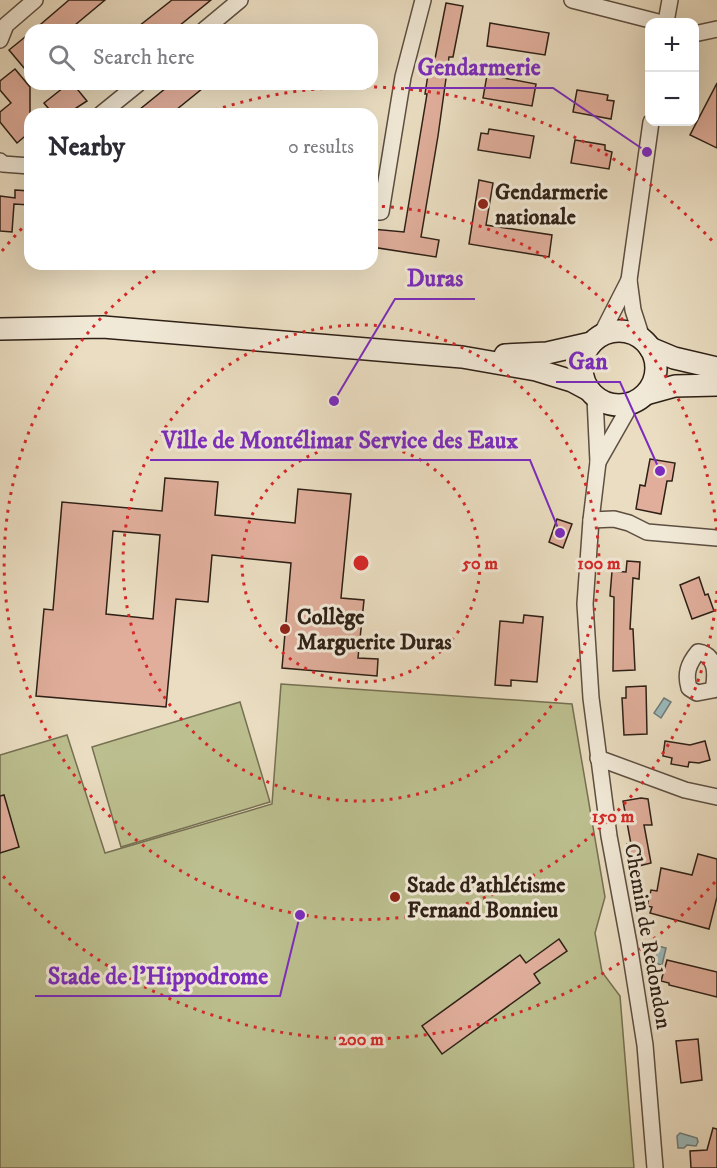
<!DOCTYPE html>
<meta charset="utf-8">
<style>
:root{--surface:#fff;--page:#f2f2f3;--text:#2b2b33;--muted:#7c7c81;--line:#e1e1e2}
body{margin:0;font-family:"IM FELL DW Pica",serif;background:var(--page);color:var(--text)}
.controls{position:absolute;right:18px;top:18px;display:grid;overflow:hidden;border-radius:12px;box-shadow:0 6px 24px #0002}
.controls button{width:54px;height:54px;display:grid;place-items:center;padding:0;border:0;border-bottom:2px solid var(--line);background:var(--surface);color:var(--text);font:30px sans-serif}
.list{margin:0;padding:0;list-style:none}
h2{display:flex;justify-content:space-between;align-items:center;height:78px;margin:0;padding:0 24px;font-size:26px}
h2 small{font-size:20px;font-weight:400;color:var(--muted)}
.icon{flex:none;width:33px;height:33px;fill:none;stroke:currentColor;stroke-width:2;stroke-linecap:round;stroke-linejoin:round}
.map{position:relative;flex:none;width:717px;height:1168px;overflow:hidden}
.search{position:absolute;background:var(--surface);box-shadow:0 6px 24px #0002;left:24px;top:24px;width:354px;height:66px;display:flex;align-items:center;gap:15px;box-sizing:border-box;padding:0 21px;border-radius:18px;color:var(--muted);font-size:22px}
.panel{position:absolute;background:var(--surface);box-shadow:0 6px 24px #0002;left:24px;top:108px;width:354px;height:162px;border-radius:18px}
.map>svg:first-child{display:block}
</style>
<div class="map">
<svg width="717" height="1168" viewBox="0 0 717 1168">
<rect width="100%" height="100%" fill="#eaddc1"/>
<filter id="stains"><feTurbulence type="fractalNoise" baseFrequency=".00333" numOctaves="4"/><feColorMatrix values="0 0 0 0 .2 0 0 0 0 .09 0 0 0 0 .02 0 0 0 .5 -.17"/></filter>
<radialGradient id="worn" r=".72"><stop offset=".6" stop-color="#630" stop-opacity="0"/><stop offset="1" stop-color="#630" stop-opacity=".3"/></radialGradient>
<g fill="#bcbf8f" stroke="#757052" stroke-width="1.5">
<path d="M281,684L572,704L605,897L595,933L602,972L620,996L634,1168H0V755L67,735L105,853L272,804Z"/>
<path d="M240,702L270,802L121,847L92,747Z"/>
</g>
<g fill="#9bbabc" stroke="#6f7c7a" stroke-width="1.5">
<path d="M664,698L671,702L661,718L654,713Z"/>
<path d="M658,946L666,948L662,965L654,963Z"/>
<path d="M680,1133L697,1138L698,1142L696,1146L687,1145L684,1148H678L677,1136Z"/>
</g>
<g fill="#e0ae9b" stroke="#2e2016" stroke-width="1.5" fill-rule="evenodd">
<path d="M69,0H105L69,30H34Z"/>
<path d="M172,0H211L174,30H134Z"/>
<path d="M446,3L463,6L453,57H449L438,136L421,237L439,240L436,257L372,247V229L404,232L427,94H425L429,68L433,69Z"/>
<path d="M490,23L549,33L545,55L487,46Z"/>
<path d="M30,33V75L9,50Z"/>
<path d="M15,69L30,87V132L17,143L0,122V112L11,103L0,90V81Z"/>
<path d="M487,75L536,84L532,106L483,98Z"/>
<path d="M717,83V148L690,135Z"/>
<path d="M68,84H73L87,101L67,114H53L44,103Z"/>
<path d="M171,84H208L171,114H134Z"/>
<path d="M577,90L608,95L607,100L614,101L611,119L573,112Z"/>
<path d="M489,129L534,136L530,158L478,150L481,133L488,134Z"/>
<path d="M575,140L605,145V150L612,152L609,169L571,163Z"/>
<path d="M479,180L493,183L486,225L552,235L549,257L469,244Z"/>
<path d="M15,190L30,191V205L14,204L12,232L0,231V196L15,198Z"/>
<path d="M650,459L675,463L672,481H667L661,514L636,509L640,485L645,486Z"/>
<path d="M165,478L218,482L215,515L295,523L298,489L351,494L341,598L364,600L358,658L378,659L377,676L282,668L291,563L212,555L208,602L176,599L166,707L36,696L44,609L53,610L62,502L162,511ZM113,531L160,535L153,619L106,614Z"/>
<path d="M557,519L572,524L563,548L549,542Z"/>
<path d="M627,561L640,562L639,579L633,578L630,629H633L635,670L613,671L614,597L610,596L612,571L626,572Z"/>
<path d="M699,577L705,595L708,594L714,611L692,619L680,585Z"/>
<path d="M524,615L543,617L537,682L511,680V686L495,685L500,621L523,623Z"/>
<path d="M646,686L647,734L624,735L622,698H626V687Z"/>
<path d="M665,741L690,745L705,741L710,760L699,763L689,762L688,767L671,764L672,758L663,756Z"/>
<path d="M4,795L19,847L0,853V796Z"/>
<path d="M641,798L648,799L652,825H644L651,863L631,868L627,844H631L623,801Z"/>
<path d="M698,854L717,859V897L709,929L650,913L652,907L647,906L651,890L657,891L661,868L692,875Z"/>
<path d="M559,939L567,951L534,974L540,983L442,1054L422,1026L520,955L526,963Z"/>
<path d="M667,960L717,972V997L669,985V983L661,981Z"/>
<path d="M698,1039L702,1080L681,1083L676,1041Z"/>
<path d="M713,1128L717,1129V1168H691L690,1151L707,1150Z"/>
</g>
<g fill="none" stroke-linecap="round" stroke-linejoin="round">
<defs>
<g id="minor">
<path d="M572,0L658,22"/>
<path d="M666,22L670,0"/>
<path d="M204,30L240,0"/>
<path d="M694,34L717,29"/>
<path d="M0,40L6,25L35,0"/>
<path d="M101,114L138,84"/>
<path d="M0,161L3,164L30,166"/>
<path d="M372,212H381L403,77L423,0"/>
<path d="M601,335L629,280"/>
<path d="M642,338L633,310L629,280L651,122"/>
<path d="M595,398L598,462L591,520L585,604L591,698L609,836L629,944L645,1045L655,1168"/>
<path d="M598,462L631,404"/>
<path d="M591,520L614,519L629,523L647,532L717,538"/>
<path d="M698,652C717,655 716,675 713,690L697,693L689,688C685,674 688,664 698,652Z"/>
<path d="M598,758L685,790L717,797"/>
</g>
<g id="secondary">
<path d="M0,329L103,327L462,357L536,370L572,381L587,389"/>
<circle cx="619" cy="368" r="37"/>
<path d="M650,348L674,358L717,368"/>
<path d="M505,355L547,353L591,343"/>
<path d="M646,394L675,386L717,385"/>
</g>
</defs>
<use href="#minor" stroke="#5d4f41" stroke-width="18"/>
<use href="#secondary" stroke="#2e2016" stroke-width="24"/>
<use href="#minor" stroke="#f1e9d7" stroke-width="15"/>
<use href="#secondary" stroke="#f1e9d7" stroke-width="21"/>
</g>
<g fill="none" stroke="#d62828" stroke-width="3" stroke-dasharray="3 6">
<circle cx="361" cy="563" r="119"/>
<circle cx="361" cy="563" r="238"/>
<path d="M717 591A357 357 0 1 1 164 265M373 206A357 357 0 0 1 717 535"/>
<path d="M715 882A476 476 0 0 1 2 875M2 251A476 476 0 0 1 27 223M206 113A476 476 0 0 1 715 244"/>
</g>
<g fill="#8f2418" stroke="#f1e9d7" stroke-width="2">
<circle cx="483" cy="204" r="6"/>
<circle cx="285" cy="629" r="6"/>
<circle cx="395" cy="897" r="6"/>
</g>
<g text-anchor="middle" stroke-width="6" stroke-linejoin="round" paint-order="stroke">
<g font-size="22" font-weight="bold" fill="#2e2016" stroke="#f1e9d7" text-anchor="start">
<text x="495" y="199">Gendarmerie<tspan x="495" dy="25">nationale</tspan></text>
<text x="297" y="624">Collège<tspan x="297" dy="25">Marguerite Duras</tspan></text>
<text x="407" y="892">Stade d'athlétisme<tspan x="407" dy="25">Fernand Bonnieu</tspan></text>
</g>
<g font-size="22" fill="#2e2016" stroke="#f1e9d7">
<text transform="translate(649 936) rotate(80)" y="8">Chemin de Redondon</text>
</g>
</g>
<circle cx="361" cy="563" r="9" fill="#d62828" stroke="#f1e9d7" stroke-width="3"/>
<g font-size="18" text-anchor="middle" font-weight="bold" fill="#d62828" stroke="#f1e9d7" stroke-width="6" stroke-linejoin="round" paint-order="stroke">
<text x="480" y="569">50 m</text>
<text x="599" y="569">100 m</text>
<text x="613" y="822">150 m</text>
<text x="361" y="1045">200 m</text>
</g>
<path fill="none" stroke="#7b2cbf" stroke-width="2" d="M647 152L553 88H405M334 401L395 299H475M660 471L620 382H556M560 533L530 460H150M300 915L280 996H35"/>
<g fill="#7b2cbf" stroke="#f1e9d7" stroke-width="2">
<circle cx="647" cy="152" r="6"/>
<circle cx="334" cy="401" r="6"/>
<circle cx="660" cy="471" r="6"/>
<circle cx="560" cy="533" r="6"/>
<circle cx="300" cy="915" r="6"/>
</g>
<g font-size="24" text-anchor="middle" font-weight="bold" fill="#7b2cbf" stroke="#f1e9d7" stroke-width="6" stroke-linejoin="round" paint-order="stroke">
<text x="479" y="75">Gendarmerie</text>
<text x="435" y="286">Duras</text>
<text x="588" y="369">Gan</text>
<text x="340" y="448">Ville de Montélimar Service des Eaux</text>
<text x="158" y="984">Stade de l'Hippodrome</text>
</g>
<rect width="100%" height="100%" filter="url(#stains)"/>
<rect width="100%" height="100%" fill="url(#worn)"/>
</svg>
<div class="controls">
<button>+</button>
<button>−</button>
</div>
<div class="search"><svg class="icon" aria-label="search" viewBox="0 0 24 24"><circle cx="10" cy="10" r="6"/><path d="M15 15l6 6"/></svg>Search here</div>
<section class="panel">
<h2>Nearby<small>0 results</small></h2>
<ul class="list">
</ul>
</section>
</div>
